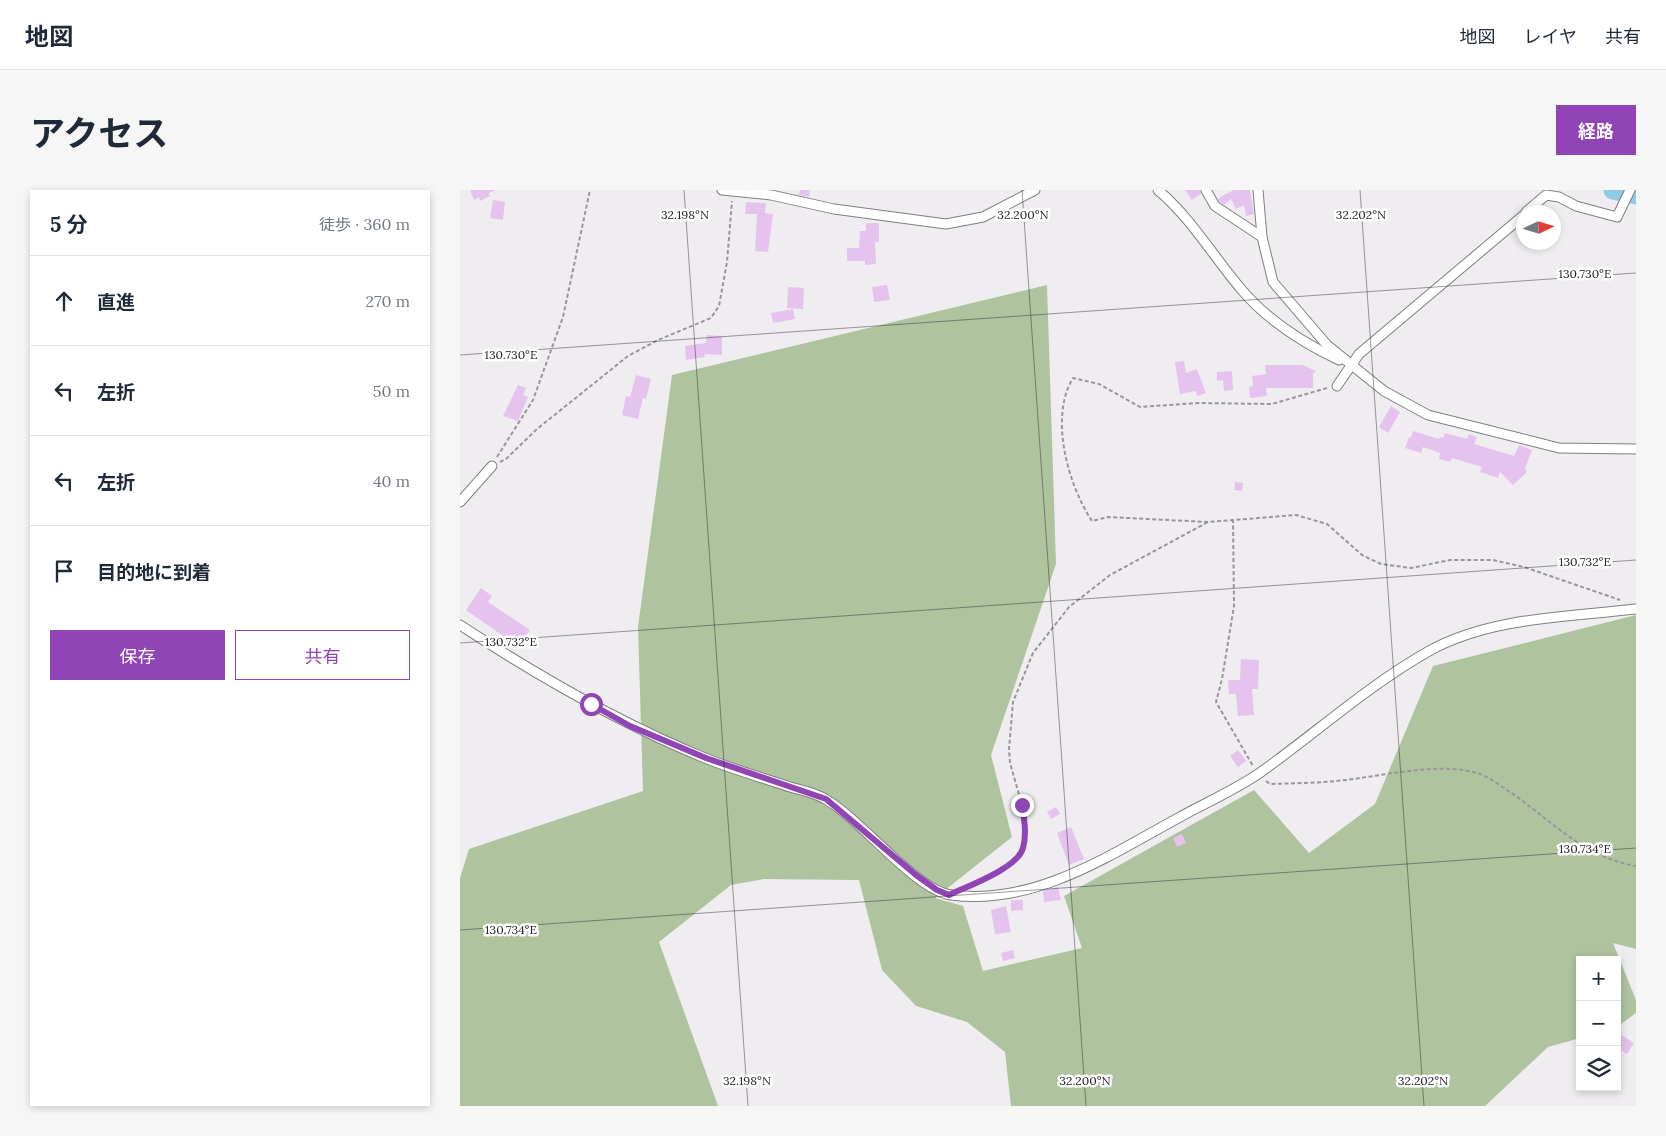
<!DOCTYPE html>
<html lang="ja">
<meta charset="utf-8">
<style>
:root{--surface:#fff;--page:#f6f6f7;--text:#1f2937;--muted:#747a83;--line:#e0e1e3;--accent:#9044b5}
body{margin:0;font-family:Lora,"Noto Sans JP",serif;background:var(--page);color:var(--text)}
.controls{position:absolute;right:15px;bottom:15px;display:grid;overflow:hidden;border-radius:0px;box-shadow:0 2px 8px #0003}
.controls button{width:45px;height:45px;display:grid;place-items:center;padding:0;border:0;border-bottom:1px solid var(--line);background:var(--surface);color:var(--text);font:25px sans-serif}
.compass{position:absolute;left:1056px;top:15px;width:45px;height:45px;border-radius:50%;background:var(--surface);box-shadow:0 2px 8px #0003;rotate:86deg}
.stop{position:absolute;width:15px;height:15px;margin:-11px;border:4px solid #9044b5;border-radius:50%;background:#fff}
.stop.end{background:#9044b5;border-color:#fff;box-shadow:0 1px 5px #0008}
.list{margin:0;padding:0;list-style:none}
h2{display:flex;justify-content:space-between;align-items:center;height:65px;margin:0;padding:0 20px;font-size:21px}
h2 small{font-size:16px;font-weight:400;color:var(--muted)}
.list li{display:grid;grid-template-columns:32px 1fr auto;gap:15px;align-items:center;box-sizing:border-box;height:90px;padding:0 20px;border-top:1px solid var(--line)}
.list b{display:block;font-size:19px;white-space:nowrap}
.list em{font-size:16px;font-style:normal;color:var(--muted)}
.actions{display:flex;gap:10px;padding:15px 20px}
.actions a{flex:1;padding:11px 0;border:1px solid var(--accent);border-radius:0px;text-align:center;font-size:18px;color:var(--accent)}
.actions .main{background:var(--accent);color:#fff}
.icon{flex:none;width:28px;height:28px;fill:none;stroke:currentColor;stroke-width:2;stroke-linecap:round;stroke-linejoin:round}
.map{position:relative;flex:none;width:1176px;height:916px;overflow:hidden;border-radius:0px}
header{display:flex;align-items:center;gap:30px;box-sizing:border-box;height:70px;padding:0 25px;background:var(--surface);border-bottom:1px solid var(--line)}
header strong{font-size:24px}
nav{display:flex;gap:28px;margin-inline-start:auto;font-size:18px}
.intro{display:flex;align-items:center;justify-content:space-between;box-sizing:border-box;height:120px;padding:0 30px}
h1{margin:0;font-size:35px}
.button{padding:12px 22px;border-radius:0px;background:var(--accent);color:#fff;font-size:18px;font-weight:700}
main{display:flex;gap:30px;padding:0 30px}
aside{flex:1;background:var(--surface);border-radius:0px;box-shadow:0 2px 8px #0003}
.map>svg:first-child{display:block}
</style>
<header>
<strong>地図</strong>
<nav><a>地図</a><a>レイヤ</a><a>共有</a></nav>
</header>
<div class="intro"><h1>アクセス</h1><a class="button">経路</a></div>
<main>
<aside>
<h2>5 分<small>徒歩 · 360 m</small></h2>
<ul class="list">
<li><svg class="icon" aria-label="ahead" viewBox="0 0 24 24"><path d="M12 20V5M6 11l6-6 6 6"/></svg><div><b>直進</b></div><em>270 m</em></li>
<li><svg class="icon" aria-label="left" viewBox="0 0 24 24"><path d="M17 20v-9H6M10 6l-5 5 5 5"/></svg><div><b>左折</b></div><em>50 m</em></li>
<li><svg class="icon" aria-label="left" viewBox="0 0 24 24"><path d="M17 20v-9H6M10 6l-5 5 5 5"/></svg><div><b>左折</b></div><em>40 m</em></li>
<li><svg class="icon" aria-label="arrive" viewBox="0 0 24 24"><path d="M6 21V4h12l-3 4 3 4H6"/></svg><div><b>目的地に到着</b></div></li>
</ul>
<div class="actions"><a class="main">保存</a><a>共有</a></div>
</aside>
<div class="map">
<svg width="1176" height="916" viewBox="0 0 1176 916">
<rect width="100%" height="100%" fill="#efedf0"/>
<path fill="#afc39f" d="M587,95L596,374L531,565L552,647L475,708L503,716L523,781L622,758L604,706L794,600L849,663L915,614L973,476L1176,425V759L1153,753L1176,810V823L1157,837V770H1120V848L1088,857L1025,916H551L545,862L507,832L456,816L422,780L399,690L304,689L271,695L199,752L258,916H0V688L9,659L183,601L178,437L212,185Z"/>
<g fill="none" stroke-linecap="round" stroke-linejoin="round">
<path stroke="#8fcbe1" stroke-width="19" d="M1153,0L1176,5"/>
</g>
<g fill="#e5c3ee">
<path d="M10,0H36L29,3L30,6L20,11L19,7L14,10Z"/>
<path d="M340,0H350L349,7L339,5Z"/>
<path d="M725,0H740L741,4L732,10Z"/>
<path d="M774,0H790L794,24L786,26L784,15L776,19L771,9L764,15L760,12L758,9L762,6Z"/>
<path d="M33,10L45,12L43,30L30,28Z"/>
<path d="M286,12L306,13L305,23L313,24L308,62L295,61L297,24H285Z"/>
<path d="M406,33H419V52H415L416,74L405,75V71H387V58H399L400,41H406Z"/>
<path d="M427,95L430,110L414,112L412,97Z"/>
<path d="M328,97L344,98L343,119L327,118Z"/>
<path d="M333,119L335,129L313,133L311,123Z"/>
<path d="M247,145L262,146V165L244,164L245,167L226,170L225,156L246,153Z"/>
<path d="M724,171L726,183L737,179L746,203L737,206L736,201L720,204L715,172Z"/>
<path d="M805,175H843L856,181L853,184V198H806L807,206L790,208L789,197L793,196L792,186L806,184Z"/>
<path d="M772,181L773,200L764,201L763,190L757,191V182Z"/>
<path d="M176,185L191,189L186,209L183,208L178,229L162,225L166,206L170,207Z"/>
<path d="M58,195L66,198L63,205L68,207L58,231L43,226Z"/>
<path d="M931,216L940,222L928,243L919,237Z"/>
<path d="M953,241L979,249L980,247L983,248L985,243L1007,249L1009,244L1017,247L1014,254L1054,266L1059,255L1072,260L1065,279L1067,282L1053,295L1040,282L1038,288L1020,282L1022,277L992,268L990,272L979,269L980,263L963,257L961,263L945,258L949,247L951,248Z"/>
<path d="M775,292L783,293L782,301L774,300Z"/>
<path d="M21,398L32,406L28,412L70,440L59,457L6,420Z"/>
<path d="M781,469L799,470L798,499H792L794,525L778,526L776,504H769L768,490H780Z"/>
<path d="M778,560L786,571L778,577L770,566Z"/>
<path d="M596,617L600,624L591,629L587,622Z"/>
<path d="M611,637L624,669L609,675L597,643Z"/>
<path d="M722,644L726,653L717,657L713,648Z"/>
<path d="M598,697L601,710L584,712L583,701Z"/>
<path d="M551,710H563V720L551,721Z"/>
<path d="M546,716L551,742L535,744L531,720Z"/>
<path d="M553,760L555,768L543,771L541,763Z"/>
<path d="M1157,842L1174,853L1167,864L1157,858Z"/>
</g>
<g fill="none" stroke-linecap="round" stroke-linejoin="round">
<defs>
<g id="street">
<path d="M262,0L311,5L374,19L486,34L523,27L575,0"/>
<path d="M698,0C731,28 753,66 781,99C807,130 843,153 879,170"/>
<path d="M746,0L755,16L802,47"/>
<path d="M798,0L802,47L813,92L867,155L924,201L968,225L1099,258L1176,259"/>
<path d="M1066,22L1086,5L1099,7L1116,16L1157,27L1170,0"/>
<path d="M877,196L899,164L1064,25"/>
<path d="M0,312L32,276"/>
<path d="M0,435C78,486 159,533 245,568C272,579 300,587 327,596C339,600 354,602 365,609C400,628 455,700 491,705C575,716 650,665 720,627C747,612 777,599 801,582C857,542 909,495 969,461C1030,427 1108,427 1176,419"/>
</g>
</defs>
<use href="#street" stroke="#807e81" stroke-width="11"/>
<g stroke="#989698" stroke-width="2" stroke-dasharray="4 2.5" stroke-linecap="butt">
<path d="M867,198L812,214L738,213L680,217L639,194L613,188C589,227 608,295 632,331L648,327L748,332L836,325L867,334L902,365L921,374L951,378L990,370H1033L1064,377L1160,410"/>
<path d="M37,267L73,210L103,127L130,0"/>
<path d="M40,272L46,269L77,239L168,166L198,150L251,128L259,116L267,72L272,11"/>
<path d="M773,329L774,416L762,489L756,512L793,576"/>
<path d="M806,591L810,594C840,593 870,593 900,588C936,583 982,573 1017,583C1030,587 1042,597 1053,604C1094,633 1124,667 1176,676"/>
<path d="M507,696L544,678L563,659L565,637L562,615L550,573L549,559L553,512L573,463L609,417L650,385L748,332"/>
</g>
<use href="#street" stroke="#fff" stroke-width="9"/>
</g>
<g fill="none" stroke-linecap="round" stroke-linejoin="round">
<path stroke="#9044b5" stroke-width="6" d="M131,514L170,536L246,568L366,609L456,685L477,700L489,705C508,696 558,678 563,658C567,644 564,628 562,615"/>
</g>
<path fill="none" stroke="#272627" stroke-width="1" stroke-opacity="0.45" d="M224,0L288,916M562,0L626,916M900,0L964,916M0,165L1176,83M0,453L1176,370M0,740L1176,658"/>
<g font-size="12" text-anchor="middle" fill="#272627" stroke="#fff" stroke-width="5" stroke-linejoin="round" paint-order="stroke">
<text x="225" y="29">32.198°N</text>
<text x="563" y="29">32.200°N</text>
<text x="901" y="29">32.202°N</text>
<text x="1125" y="88">130.730°E</text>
<text x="51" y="169">130.730°E</text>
<text x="1125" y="376">130.732°E</text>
<text x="51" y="456">130.732°E</text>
<text x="1125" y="663">130.734°E</text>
<text x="51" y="744">130.734°E</text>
<text x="287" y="895">32.198°N</text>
<text x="625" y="895">32.200°N</text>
<text x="963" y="895">32.202°N</text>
</g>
</svg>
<div class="controls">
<button>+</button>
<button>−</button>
<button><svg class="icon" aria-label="layers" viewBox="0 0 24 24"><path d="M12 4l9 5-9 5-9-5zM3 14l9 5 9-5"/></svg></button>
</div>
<svg class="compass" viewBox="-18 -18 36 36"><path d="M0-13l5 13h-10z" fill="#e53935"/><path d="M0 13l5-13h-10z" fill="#747a83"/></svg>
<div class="stop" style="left:131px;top:514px"></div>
<div class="stop end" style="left:562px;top:615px"></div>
</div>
</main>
